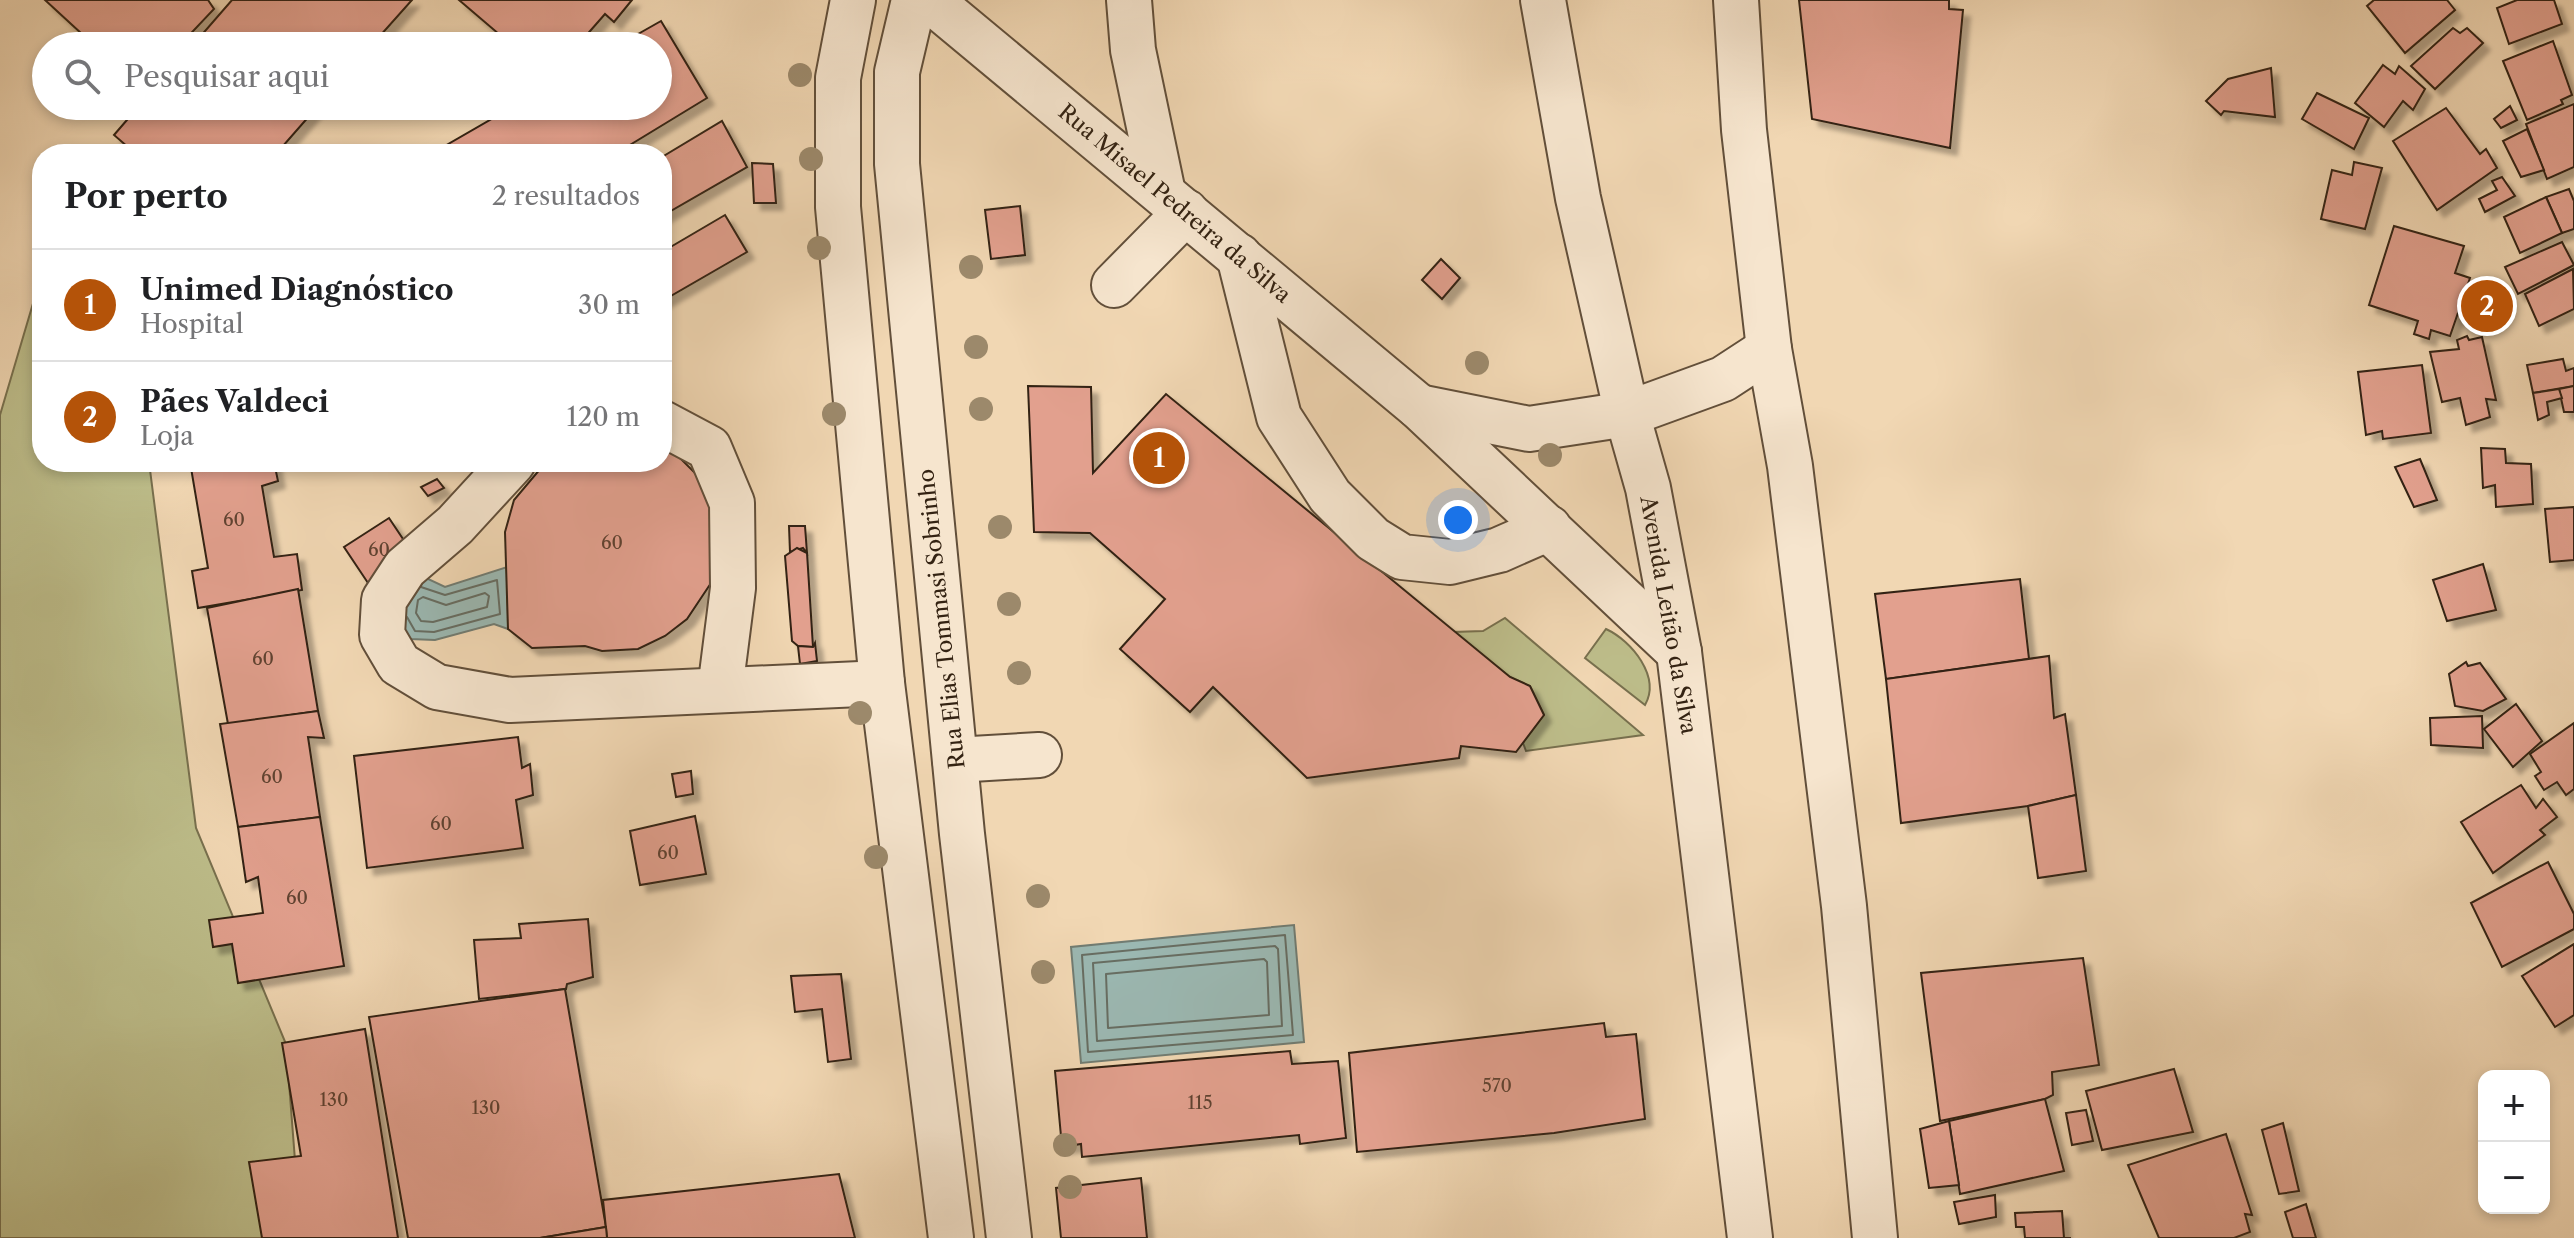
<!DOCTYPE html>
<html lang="pt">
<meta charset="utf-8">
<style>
:root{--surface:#fff;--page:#f2f2f2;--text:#202124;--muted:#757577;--line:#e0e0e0;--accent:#b45309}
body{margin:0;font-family:"Libre Caslon Text",serif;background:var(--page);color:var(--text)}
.controls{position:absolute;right:24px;bottom:24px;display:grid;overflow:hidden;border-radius:16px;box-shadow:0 4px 12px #0003}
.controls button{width:72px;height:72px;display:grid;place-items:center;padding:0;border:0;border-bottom:2px solid var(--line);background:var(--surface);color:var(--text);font:40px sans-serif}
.you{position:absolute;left:1458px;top:520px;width:28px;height:28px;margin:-20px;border:6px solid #fff;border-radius:50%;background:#1a73e8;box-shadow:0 0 0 12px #1a73e833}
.badge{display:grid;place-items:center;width:52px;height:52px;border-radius:50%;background:var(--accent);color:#fff;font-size:26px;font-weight:700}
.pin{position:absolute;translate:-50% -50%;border:4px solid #fff;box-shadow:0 2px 8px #0006}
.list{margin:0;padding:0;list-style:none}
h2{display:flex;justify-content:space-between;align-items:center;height:104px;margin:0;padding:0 32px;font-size:34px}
h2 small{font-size:26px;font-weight:400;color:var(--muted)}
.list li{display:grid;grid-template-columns:52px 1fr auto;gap:24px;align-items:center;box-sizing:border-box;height:112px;padding:0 32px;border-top:2px solid var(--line)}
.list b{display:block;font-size:30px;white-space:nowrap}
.list p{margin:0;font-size:26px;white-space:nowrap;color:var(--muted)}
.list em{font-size:26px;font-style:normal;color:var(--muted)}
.icon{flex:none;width:44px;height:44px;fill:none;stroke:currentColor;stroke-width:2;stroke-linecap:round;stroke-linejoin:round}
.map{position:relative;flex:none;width:2574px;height:1238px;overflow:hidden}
.search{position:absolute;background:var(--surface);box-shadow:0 4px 12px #0003;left:32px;top:32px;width:640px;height:88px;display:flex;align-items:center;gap:20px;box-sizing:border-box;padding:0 28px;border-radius:44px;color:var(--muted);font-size:30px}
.panel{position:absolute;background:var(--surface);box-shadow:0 4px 12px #0003;left:32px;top:144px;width:640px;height:328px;border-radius:32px}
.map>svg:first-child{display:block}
</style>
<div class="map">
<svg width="2574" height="1238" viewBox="0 0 2574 1238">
<defs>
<filter id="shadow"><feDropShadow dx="7" dy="7" stdDeviation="2" flood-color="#0004"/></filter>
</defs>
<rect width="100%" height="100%" fill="#f1d7b3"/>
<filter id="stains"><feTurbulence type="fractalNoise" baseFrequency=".0025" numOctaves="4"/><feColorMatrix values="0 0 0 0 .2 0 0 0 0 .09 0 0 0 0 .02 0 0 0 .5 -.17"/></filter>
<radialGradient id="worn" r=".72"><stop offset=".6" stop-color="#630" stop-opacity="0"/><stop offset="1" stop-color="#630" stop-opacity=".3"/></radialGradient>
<g fill="#bdbd8a" stroke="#78704e" stroke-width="2">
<path d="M42,273V462H149L196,828L286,1044L301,1238H0V415Z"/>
<path d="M1505,618L1643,735L1526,751L1523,743L1544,715L1530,686L1510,677L1454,632L1483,631Z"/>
<path d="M1606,629C1632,641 1661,677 1645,705L1585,658Z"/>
</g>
<g fill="#9bb8b2" stroke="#717c72" stroke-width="2">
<path d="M507,567L508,629L494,624L435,640L410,639L397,616L424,577L445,587Z"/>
<path d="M1294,925L1304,1042L1081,1063L1071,947Z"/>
</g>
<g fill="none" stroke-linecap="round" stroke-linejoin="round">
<g stroke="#676d62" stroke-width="2">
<path d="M485,593L489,596L487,607L433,622L421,621L416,613L418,600L423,597L446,605Z"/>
<path d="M407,617L415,631L434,632L500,614L497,580L445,595L421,587"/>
<path d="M1285,935L1293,1035L1088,1052L1082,955Z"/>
<path d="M1275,946L1278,949L1282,1026L1097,1041L1093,963Z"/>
<path d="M1264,959L1267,962L1269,1015L1108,1028L1106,974Z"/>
</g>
</g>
<g fill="#e2a08e" stroke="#332212" stroke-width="2" filter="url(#shadow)">
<path d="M45,0H208L214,9L179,46H95Z"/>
<path d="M232,0H412L371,46H192Z"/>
<path d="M459,0H632L614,22L605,14L577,46H513Z"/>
<path d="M1799,0H1949V9L1963,10L1950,148L1812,119Z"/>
<path d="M2374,0H2447L2455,10L2405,53L2367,6Z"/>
<path d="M2517,0H2554L2562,24L2509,44L2497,8Z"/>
<path d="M661,21L707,98L615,154H431L514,106H658V46H617Z"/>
<path d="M2453,28L2460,33L2467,28L2483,43L2435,89L2411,66Z"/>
<path d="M2553,41L2572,95L2561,100L2563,104L2527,120L2503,61Z"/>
<path d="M2383,65L2395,74L2399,66L2425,89L2413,110L2403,101L2384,127L2355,103Z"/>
<path d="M2271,68L2275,117L2224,111L2221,115L2206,101L2228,79Z"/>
<path d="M2317,93L2369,118L2354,149L2302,119Z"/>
<path d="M2574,104V167L2547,179L2526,124Z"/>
<path d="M139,106H318L276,154H136L114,135Z"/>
<path d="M2510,106L2517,120L2501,128L2494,119Z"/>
<path d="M2446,108L2480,154L2486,149L2497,168L2437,210L2393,141Z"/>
<path d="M722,121L747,167L662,216V157Z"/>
<path d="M2527,129L2544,170L2521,177L2503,141Z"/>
<path d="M2354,162L2382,168L2365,229L2321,219L2332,170L2352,175Z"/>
<path d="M752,163L773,164L776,203H754Z"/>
<path d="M2502,177L2515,196L2485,212L2479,199L2497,190L2492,181Z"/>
<path d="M2569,189L2574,201V229L2562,233L2546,197Z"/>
<path d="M2546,197L2562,233L2520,253L2504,217Z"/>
<path d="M1020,206L1025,255L991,259L985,210Z"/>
<path d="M725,215L747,252L662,301V252Z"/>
<path d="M2394,226L2464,246L2455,273L2470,278L2450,336L2431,330L2429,339L2414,334L2418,321L2369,305Z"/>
<path d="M2562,242L2574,265L2518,294L2505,267Z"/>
<path d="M1441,259L1460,278L1442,299L1422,280Z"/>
<path d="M2573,269L2574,309L2539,326L2525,294Z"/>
<path d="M2467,336L2469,340L2482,337L2496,400L2486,399L2490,417L2466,425L2460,398L2442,402L2430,352L2459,349L2457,340Z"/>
<path d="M2563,359L2566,371L2574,368V386L2533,393L2527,365Z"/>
<path d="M2422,365L2431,433L2383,439L2382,431L2366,435L2358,372Z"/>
<path d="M1028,386L1091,387L1093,473L1166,394L1510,677L1530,686L1544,715L1516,752L1461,746L1459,758L1307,778L1213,687L1190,712L1120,649L1165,599L1090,533L1034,532Z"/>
<path d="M2574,386V412H2564L2559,389Z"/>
<path d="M2559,389L2562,398L2547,402L2549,415L2538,420L2533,393Z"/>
<path d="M662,448L676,454L703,481L717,513L713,580L687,619L665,636L638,649L602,651L585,646L532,648L508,629L505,532L514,500L546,462H662Z"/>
<path d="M2481,448L2505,449L2506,463L2531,464L2533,504L2496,507L2495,485L2483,488Z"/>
<path d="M2420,459L2437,500L2414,507L2395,467Z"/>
<path d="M190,462H274L278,481L262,486L274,557L297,554L302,590L198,608L192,571L208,568Z"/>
<path d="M437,479L444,488L428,496L421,487Z"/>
<path d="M2574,507V560L2550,562L2545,509Z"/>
<path d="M389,518L413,554L368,583L344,547Z"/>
<path d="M789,526H805L807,553L803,548L790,552Z"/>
<path d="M797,548L807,553L813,647L798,646L792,641L785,556Z"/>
<path d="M2483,564L2496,610L2447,621L2433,580Z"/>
<path d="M2020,579L2029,659L1886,679L1875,594Z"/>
<path d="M298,589L318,711L228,724L207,608Z"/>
<path d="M815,643L817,661L800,664L798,646L813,647Z"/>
<path d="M2049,656L2054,718L2065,714L2076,795L2028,806L1901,823L1886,679Z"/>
<path d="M2466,662L2468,666L2480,663L2506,699L2483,711L2455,706L2449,674Z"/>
<path d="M2516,704L2542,741L2513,767L2484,729Z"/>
<path d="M318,711L324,738L308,737L320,817L238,827L220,724Z"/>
<path d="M2482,716L2483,748L2431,745L2430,718Z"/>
<path d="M2574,723V789L2566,795L2557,782L2544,790L2535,776L2541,772L2530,754Z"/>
<path d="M518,737L522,768L530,764L533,795L516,800L523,848L367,868L354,756Z"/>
<path d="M691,771L693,794L676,797L672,774Z"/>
<path d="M2521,785L2536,808L2543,799L2557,817L2540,830L2545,835L2493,873L2461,822Z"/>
<path d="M2076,795L2086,871L2038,878L2028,806Z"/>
<path d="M695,816L706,874L640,885L630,831Z"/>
<path d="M320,817L344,966L238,983L232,944L213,947L209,920L263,913L258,877L246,882L238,827Z"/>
<path d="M2548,862L2574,914V929L2502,967L2471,903Z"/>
<path d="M588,919L593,977L567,984L566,989L479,999L474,940L521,938L519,924Z"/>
<path d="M2574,944V1015L2555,1027L2522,976Z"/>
<path d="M2083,958L2099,1065L2052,1072L2053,1095L2045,1099L1940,1121L1921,973Z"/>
<path d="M841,974L851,1059L828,1062L822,1009L795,1012L791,976Z"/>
<path d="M565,989L606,1227L540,1238H408L369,1017Z"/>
<path d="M1604,1023L1606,1037L1636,1034L1645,1119L1554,1133L1357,1152L1349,1053Z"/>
<path d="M365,1029L398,1238H262L249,1162L301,1156L282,1043Z"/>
<path d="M1290,1051L1292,1064L1338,1061L1346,1138L1300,1144L1299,1135L1082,1157L1081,1144L1062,1147L1055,1071Z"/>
<path d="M2174,1069L2193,1132L2102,1150L2086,1091Z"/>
<path d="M2045,1099L2064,1171L1960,1194L1949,1121Z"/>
<path d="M2086,1110L2093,1141L2072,1145L2066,1113Z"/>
<path d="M1949,1121L1959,1185L1929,1188L1920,1129Z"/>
<path d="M2283,1123L2299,1191L2279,1194L2262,1130Z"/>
<path d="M2226,1134L2252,1215L2245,1214L2250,1232L2234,1238H2159L2128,1165Z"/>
<path d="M839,1174L855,1238H607L603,1200Z"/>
<path d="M1141,1178L1147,1238H1061L1056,1188Z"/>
<path d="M1995,1195L1996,1217L1959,1224L1954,1202Z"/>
<path d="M2306,1204L2316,1238H2293L2285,1212Z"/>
<path d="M2062,1211L2064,1238H2071H2025L2024,1227H2016L2015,1213Z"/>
<path d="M606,1227L607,1238H540Z"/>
</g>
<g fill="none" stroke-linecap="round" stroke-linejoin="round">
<defs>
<g id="minor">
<path d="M853,0L838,78V207L882,683L951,1238"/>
<path d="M914,0L897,72V164L962,834L1009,1238"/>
<path d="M930,0L1419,407L1679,652"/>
<path d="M1129,0L1133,50L1163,193"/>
<path d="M1543,0L1578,198L1627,414L1648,488L1679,652L1750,1238"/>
<path d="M1736,0L1744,130L1769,349L1790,466L1844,906L1875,1238"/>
<path d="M1239,256L1279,417L1330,496L1373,539L1402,557L1450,562L1499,550L1549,528"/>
<path d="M1114,285L1186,212"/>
<path d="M1419,407L1529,429L1627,414L1723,379L1769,349"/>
<path d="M662,423L709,448L732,503L733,588L720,690"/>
<path d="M513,462L455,525L405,568L384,600L382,635L399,664L437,687L510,700L882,683"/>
<path d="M955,760L1039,755"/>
</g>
</defs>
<use href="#minor" stroke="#624f3a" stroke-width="48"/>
<use href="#minor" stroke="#f6e5ce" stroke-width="44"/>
</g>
<g fill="#9c896b">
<circle cx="800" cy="75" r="12"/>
<circle cx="811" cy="159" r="12"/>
<circle cx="819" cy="248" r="12"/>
<circle cx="971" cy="267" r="12"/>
<circle cx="976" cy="347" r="12"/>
<circle cx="1477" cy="363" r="12"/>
<circle cx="981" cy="409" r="12"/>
<circle cx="834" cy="414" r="12"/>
<circle cx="1550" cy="455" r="12"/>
<circle cx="1000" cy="527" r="12"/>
<circle cx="1009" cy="604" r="12"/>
<circle cx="1019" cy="673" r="12"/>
<circle cx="860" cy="713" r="12"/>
<circle cx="876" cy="857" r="12"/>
<circle cx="1038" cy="896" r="12"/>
<circle cx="1043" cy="972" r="12"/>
<circle cx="1065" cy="1145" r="12"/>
<circle cx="1070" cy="1187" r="12"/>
</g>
<g text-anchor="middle" stroke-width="6" stroke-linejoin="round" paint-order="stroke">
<g font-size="18" fill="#5f4231">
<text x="234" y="526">60</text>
<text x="612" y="549">60</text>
<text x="379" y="556">60</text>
<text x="263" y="665">60</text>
<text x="272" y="783">60</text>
<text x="441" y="830">60</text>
<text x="668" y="859">60</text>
<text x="297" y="904">60</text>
<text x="1497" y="1092">570</text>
<text x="334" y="1106">130</text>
<text x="1200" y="1109">115</text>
<text x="486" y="1114">130</text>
</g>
<g font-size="22" fill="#332212" stroke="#f6e5ce">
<text transform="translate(1175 203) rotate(40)" y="8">Rua Misael Pedreira da Silva</text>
<text transform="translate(1669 615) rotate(80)" y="8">Avenida Leitão da Silva</text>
<text transform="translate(941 619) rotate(-96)" y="8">Rua Elias Tommasi Sobrinho</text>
</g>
</g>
<rect width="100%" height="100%" filter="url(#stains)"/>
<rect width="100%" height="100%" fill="url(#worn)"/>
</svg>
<div class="controls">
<button>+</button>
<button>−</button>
</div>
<div class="you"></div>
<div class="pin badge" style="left:1159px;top:458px">1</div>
<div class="pin badge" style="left:2487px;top:306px">2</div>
<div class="search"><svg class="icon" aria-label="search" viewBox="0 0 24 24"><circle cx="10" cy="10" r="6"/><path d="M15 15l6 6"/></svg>Pesquisar aqui</div>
<section class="panel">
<h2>Por perto<small>2 resultados</small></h2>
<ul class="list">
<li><span class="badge">1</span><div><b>Unimed Diagnóstico</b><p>Hospital</p></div><em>30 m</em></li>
<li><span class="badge">2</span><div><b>Pães Valdeci</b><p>Loja</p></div><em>120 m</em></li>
</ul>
</section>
</div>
